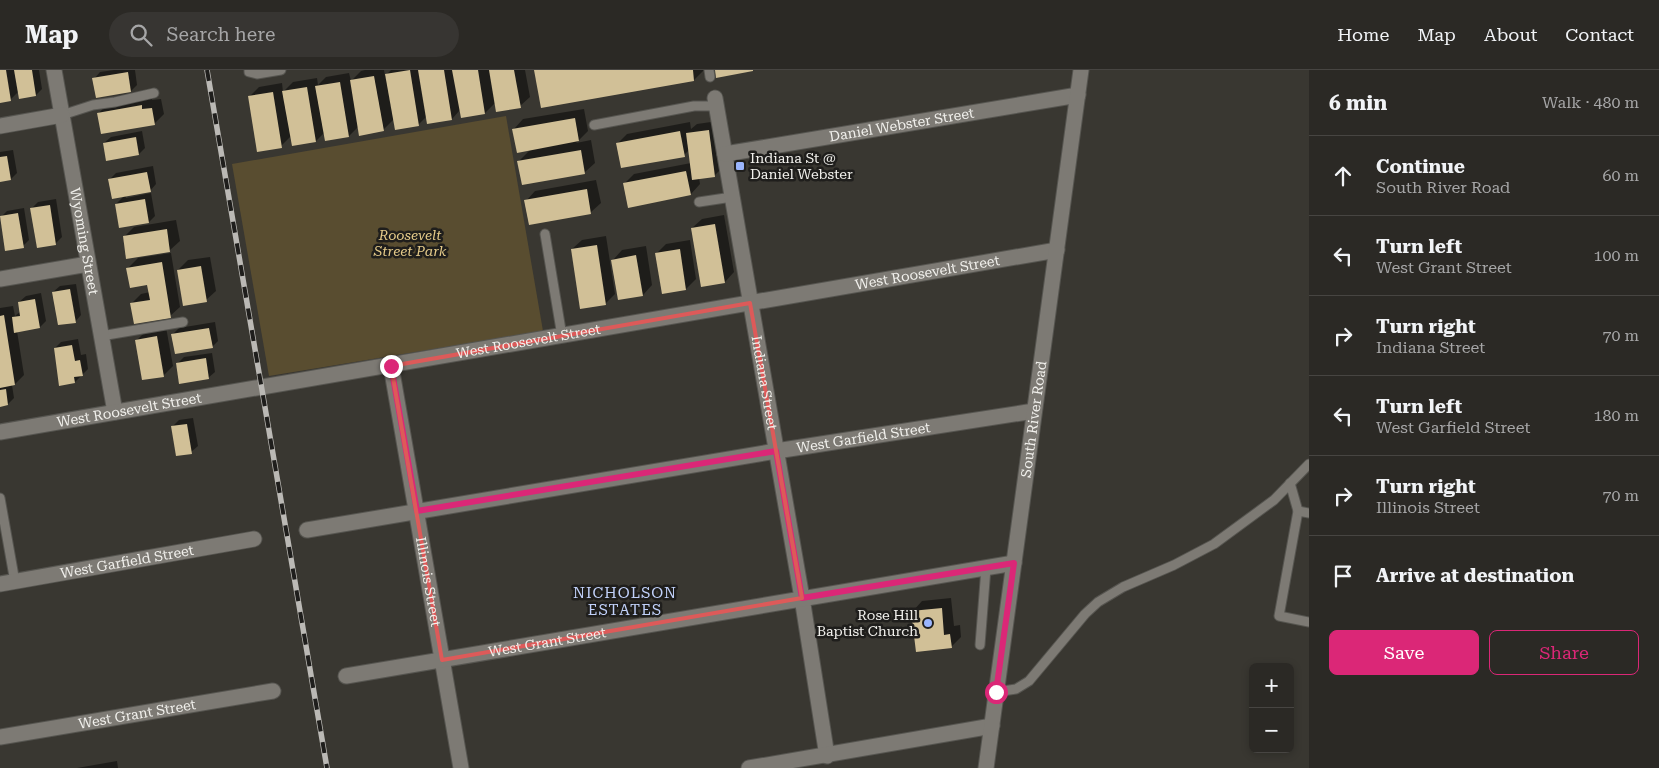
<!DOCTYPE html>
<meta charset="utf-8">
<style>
:root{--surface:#2b2925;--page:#373532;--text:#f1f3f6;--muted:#a6a6a7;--line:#474542;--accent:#db2777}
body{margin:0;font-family:"Roboto Serif",serif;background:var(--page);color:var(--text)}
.controls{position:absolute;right:15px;bottom:15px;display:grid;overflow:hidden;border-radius:8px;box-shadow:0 2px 8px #0003}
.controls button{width:45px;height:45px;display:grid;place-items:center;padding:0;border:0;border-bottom:1px solid var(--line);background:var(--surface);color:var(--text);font:25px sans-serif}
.stop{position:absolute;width:15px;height:15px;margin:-11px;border:4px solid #db2777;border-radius:50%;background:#fff}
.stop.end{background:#db2777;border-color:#fff;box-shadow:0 1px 5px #0008}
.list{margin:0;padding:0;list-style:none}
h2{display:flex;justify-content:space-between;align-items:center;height:65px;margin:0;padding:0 20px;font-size:21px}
h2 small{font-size:16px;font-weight:400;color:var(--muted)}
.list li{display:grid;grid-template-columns:32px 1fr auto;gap:15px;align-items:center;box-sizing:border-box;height:80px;padding:0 20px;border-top:1px solid var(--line)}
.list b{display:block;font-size:19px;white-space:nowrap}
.list p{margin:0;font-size:16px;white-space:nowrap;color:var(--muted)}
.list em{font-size:16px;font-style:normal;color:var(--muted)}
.actions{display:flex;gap:10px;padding:15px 20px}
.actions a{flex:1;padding:11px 0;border:1px solid var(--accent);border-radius:8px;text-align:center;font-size:18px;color:var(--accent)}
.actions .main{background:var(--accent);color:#fff}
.icon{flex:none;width:28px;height:28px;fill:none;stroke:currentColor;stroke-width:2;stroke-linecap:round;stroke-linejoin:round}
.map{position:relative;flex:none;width:1309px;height:698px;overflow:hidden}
header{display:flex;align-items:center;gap:30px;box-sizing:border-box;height:70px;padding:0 25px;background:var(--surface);border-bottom:1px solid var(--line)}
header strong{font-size:24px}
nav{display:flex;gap:28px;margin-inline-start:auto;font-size:18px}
.search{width:350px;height:45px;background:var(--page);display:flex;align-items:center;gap:12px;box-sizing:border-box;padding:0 18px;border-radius:28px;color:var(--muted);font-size:19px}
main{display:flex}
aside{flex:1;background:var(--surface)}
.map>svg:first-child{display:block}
</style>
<header>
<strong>Map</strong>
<div class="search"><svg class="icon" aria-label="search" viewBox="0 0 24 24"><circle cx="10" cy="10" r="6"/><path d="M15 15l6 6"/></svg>Search here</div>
<nav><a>Home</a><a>Map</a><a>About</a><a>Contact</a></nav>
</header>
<main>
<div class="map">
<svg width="1309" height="698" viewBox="0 0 1309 698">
<rect width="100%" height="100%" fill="#393731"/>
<path fill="#594d30" d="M506,46L543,261L269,306L232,94Z"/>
<g fill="#0007">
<path d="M0,0H39L42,19L36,25L19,21L10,30L0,32Z"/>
<path d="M114,0H135L137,15L131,21L94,9L100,2Z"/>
<path d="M365,0H384L385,6L391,0H525L530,27L520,36L496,32L485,43L460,40L452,49L427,46L419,54L394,49L383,60L359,56L349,66L324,63L316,71L291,66L281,76L249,27L259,17L282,13L283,22L293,12L317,8L318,15L326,7L349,3L351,11L361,1Z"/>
<path d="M536,0H704L694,10Z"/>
<path d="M151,26L152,30L161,29L164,44L154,54L99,43L108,33Z"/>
<path d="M584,39L588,61L576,73L591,70L595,93L585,102L523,114L519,91L531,79L514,59L523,49Z"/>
<path d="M718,51L724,96L715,105L699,108L700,114L691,124L625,113L634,104L691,93L689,80L684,85L617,74L627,64L690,52L691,59L697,54Z"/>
<path d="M142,61L145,78L139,84L104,73L111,67Z"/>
<path d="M13,80L17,103L11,109L0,111V82Z"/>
<path d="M153,96L156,114L150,121L110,109L116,103Z"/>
<path d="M596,110L601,133L591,142L530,154L526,131L535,121Z"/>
<path d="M151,123L155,146L149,152L116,134L125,125L126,128Z"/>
<path d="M56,129L62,167L55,174L32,138L38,132Z"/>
<path d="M24,138L29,170L23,176L1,147L7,141Z"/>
<path d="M724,145L734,202L725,212L692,158L702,149Z"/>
<path d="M176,150L180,171L170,180L127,187L124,167L134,157Z"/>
<path d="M606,166L615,224L605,234L572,179L582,170Z"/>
<path d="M690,170L696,209L686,219L663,222L657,183L666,174Z"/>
<path d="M646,176L652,215L643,225L613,190L622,180Z"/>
<path d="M171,183L180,237L170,246L132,233L141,224L150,222L148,214L128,198L138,188Z"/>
<path d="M210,187L216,221L206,230L178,200L188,190Z"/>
<path d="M76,214L81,245L75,252L53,222L60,216Z"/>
<path d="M41,223L46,251L40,257L17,261L24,305L15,314L12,315L14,328L8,334L0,336V238L13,236L15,246L21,241L19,232L26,226Z"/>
<path d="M215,252L218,271L212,277L173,264L179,258Z"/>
<path d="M166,257L173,296L163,306L137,270L147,260Z"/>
<path d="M78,269L81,285L86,284L88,299L75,312L55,278L61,272Z"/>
<path d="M212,283L215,302L208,308L177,294L184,287Z"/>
<path d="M193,348L198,376L191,382L172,357L179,350Z"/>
<path d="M951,528L954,556L960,555L961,567L951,577L913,541L922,531Z"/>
<path d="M117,691L118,698H77Z"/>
</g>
<g fill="#d1c097">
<path d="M0,0H6L11,31L0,33Z"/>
<path d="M14,0H32L36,26L19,29Z"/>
<path d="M410,0L419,56L395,60L385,4Z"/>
<path d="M418,0H444L452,50L427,54Z"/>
<path d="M452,0H478L485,44L461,48Z"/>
<path d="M489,0H514L521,38L496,42Z"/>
<path d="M534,0H693L694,11L541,38Z"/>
<path d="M715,0H753V1L716,8Z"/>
<path d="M128,2L131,22L96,28L92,8Z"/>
<path d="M374,6L384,61L359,66L350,10Z"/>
<path d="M340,12L349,67L325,71L315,16Z"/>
<path d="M307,17L316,72L292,76L282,21Z"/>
<path d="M273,22L282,78L257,82L248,26Z"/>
<path d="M142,35V39L152,38L155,55L101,64L97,43Z"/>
<path d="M575,48L579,71L517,83L512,59Z"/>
<path d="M709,60L715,107L692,110L686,63Z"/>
<path d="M680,61L685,87L621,98L616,73Z"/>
<path d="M136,67L139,85L106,91L103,73Z"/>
<path d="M581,80L585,104L522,115L517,91Z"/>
<path d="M7,86L11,110L0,112V87Z"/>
<path d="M686,101L691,125L628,138L623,113Z"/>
<path d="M147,102L151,122L112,129L108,109Z"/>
<path d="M587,119L591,144L529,155L524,130Z"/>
<path d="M145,129L149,153L119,158L115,134Z"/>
<path d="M50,135L56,175L37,178L30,138Z"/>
<path d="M18,143L24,178L5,181L0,146Z"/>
<path d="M715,154L725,213L701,217L691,158Z"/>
<path d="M167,159L170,182L126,189L123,166Z"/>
<path d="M597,175L606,235L580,239L571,179Z"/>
<path d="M680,179L686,220L662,224L655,183Z"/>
<path d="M636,185L643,226L618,230L611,190Z"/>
<path d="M162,192L171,248L134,254L130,233L150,230L147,215L130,218L126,198Z"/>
<path d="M201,196L207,232L183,236L177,200Z"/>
<path d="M70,219L76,253L58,255L52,222Z"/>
<path d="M35,229L40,258L14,263L12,247L20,246L18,232Z"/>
<path d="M4,245L15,315L0,318V246Z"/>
<path d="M209,258L213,278L175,284L171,264Z"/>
<path d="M157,266L164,307L142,310L135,270Z"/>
<path d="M72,275L75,291L80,290L83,306L74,307L75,313L59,316L54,278Z"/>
<path d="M206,288L209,309L179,314L176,293Z"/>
<path d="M6,319L8,335L0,337V320Z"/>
<path d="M187,354L192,384L176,386L171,356Z"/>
<path d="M942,538L944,565L950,564L952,578L916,582L911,541Z"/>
</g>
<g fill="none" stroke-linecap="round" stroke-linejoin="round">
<defs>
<g id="lane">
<path d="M249,0V2L257,4L281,0"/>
<path d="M709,0L710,7"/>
<path d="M62,45L93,35L115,32L154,23"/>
<path d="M594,55L694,36H716"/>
<path d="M699,132L732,127"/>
<path d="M545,164L562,266"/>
<path d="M101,266L183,252"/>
<path d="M1290,413L1298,441L1279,546L1309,552"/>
<path d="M0,428L15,512"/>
<path d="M1298,441L1309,443"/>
<path d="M980,575L986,498"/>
<path d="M996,622L1016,619L1029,611L1085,544L1098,532L1123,517L1174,495L1214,474L1274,430L1309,394"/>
</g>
<g id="street">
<path id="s1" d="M54,0L115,342"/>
<path id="s2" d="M715,28L802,528L827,686"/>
<path d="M0,56L62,45"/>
<path id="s3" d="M725,84L1078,25"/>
<path d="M0,209L88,194"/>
<path id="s4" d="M391,296L461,698"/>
<path id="s5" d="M307,460L776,381L1034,341"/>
<path id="s6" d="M0,514L254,469"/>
<path id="s7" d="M346,606L1014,493"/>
<path id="s8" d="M0,667L273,621"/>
</g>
<g id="secondary">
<path id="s9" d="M0,362L1057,180"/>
<path d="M749,698L992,656"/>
<path id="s10" d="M986,698L1081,0"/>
</g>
</defs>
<use href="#lane" stroke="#565550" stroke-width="11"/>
<use href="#street" stroke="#565550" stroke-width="17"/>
<use href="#secondary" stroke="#565550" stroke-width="17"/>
<use href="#lane" stroke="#7d7a74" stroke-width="9"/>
<use href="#street" stroke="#7d7a74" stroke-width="15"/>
<use href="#secondary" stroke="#7d7a74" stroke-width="15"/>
<defs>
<path id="rail" d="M207,0L327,698"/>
</defs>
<use href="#rail" stroke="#bbb9b5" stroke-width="5.5"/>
<use href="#rail" stroke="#1f1e1c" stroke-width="4" stroke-dasharray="11" stroke-linecap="butt"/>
</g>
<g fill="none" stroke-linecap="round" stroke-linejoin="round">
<path stroke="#db2777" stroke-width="6" d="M391,296L417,441L776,381L802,528L1014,493L996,622"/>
</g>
<path fill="none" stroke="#dd5a59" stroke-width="4" stroke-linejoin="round" d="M750,233L802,528L442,590L391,296Z"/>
<g fill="#9ab5fd" stroke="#1f1e1c" stroke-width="2">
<rect x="735" y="91" width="10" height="10" rx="2.5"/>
<circle cx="928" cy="553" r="5"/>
</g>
<g text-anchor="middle" stroke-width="5" stroke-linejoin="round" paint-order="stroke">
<g font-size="14" fill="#f1f0ec" stroke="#1f1e1c">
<text dy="5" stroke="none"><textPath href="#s3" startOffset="179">Daniel Webster Street</textPath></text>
<text dy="5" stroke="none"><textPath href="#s1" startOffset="174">Wyoming Street</textPath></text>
<text dy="5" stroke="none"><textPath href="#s9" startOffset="941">West Roosevelt Street</textPath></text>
<text dy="5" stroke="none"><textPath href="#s9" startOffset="536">West Roosevelt Street</textPath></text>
<text dy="5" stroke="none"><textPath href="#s2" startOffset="289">Indiana Street</textPath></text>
<text dy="5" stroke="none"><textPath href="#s9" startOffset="131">West Roosevelt Street</textPath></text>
<text dy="5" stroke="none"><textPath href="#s10" startOffset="352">South River Road</textPath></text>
<text dy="5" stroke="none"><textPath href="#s5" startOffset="564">West Garfield Street</textPath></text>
<text dy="5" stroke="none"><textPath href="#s6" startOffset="129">West Garfield Street</textPath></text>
<text dy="5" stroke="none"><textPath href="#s4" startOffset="219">Illinois Street</textPath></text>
<text dy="5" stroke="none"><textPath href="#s7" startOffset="204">West Grant Street</textPath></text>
<text dy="5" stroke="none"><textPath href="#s8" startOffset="139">West Grant Street</textPath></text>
</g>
<g font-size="14" fill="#f1f0ec" stroke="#1f1e1c" text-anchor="start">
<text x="750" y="93">Indiana St @<tspan x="750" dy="16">Daniel Webster</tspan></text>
<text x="918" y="550" text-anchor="end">Rose Hill<tspan x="918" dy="16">Baptist Church</tspan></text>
</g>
<g font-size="14" font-style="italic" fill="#e4ca89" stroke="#1f1e1c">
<text x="410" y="170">Roosevelt<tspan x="410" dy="16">Street Park</tspan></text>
</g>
<g font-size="15" letter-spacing="1" fill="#c2d2fb" stroke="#1f1e1c">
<text x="625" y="528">NICHOLSON<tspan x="625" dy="17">ESTATES</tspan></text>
</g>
</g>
</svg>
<div class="controls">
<button>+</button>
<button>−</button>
</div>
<div class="stop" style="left:996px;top:622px"></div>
<div class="stop end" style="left:391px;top:296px"></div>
</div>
<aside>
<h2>6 min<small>Walk · 480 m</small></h2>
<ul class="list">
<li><svg class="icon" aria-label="ahead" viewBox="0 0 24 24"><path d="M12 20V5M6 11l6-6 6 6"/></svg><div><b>Continue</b><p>South River Road</p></div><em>60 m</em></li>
<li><svg class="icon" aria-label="left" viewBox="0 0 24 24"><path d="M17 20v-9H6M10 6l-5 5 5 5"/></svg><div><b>Turn left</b><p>West Grant Street</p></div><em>100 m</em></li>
<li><svg class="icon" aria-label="right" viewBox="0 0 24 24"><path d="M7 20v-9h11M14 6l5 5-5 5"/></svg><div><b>Turn right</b><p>Indiana Street</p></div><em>70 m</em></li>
<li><svg class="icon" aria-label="left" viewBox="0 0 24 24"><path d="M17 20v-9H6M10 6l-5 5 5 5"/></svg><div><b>Turn left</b><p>West Garfield Street</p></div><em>180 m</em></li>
<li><svg class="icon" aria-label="right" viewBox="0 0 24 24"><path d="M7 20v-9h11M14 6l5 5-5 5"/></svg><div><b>Turn right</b><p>Illinois Street</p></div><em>70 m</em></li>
<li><svg class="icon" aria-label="arrive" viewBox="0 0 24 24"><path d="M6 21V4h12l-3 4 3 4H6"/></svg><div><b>Arrive at destination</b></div></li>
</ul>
<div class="actions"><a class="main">Save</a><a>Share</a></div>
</aside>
</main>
